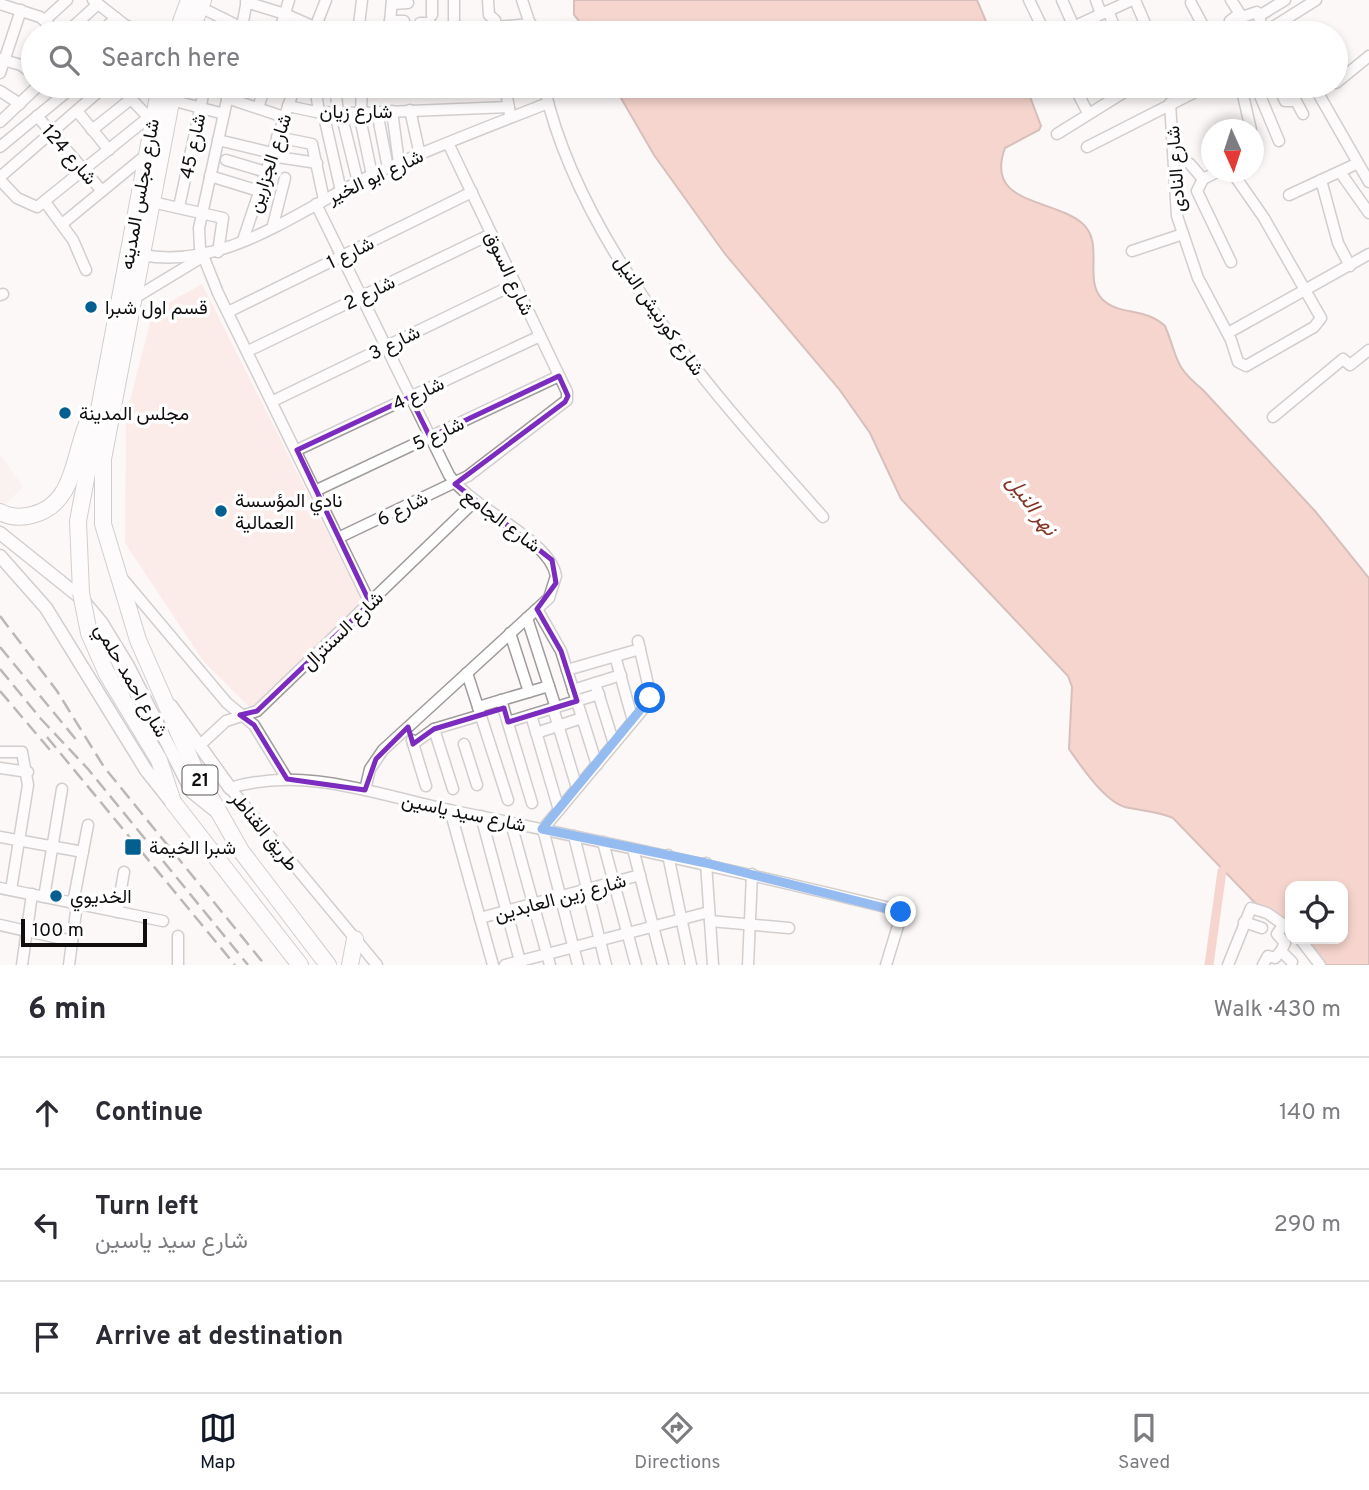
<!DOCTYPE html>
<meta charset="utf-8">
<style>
:root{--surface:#fff;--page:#f7f7f7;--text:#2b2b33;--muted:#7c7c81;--line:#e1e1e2;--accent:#111827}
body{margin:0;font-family:Overpass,Vazirmatn,sans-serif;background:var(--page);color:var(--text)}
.controls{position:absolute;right:21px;bottom:21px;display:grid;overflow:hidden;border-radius:14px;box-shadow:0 4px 10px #0003}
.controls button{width:63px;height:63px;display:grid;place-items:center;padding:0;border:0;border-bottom:2px solid var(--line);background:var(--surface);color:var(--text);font:35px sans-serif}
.compass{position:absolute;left:1201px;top:119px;width:63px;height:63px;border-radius:50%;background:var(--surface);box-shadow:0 4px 10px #0003;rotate:177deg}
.scale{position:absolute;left:21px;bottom:18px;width:126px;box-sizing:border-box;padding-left:7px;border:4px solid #100e0e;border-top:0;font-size:19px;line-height:24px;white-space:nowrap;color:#100e0e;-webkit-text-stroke:5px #fff;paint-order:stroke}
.stop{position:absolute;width:21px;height:21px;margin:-16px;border:5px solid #1a73e8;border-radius:50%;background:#fff}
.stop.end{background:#1a73e8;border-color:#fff;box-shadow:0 2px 7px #0008}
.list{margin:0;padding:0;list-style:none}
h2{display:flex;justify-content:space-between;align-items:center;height:91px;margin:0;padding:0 28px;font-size:30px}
h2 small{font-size:23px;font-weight:400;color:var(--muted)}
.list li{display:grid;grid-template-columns:46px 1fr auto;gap:21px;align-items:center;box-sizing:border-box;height:112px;padding:0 28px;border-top:2px solid var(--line)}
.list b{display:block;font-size:26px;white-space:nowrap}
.list p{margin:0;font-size:23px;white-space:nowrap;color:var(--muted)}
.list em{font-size:23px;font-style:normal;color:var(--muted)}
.icon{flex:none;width:38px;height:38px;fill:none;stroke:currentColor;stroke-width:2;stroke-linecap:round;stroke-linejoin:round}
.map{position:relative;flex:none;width:1369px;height:965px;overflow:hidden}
.search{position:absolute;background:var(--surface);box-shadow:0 4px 10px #0003;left:21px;right:21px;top:21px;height:77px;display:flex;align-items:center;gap:18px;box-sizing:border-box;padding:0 24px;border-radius:38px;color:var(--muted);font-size:26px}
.sheet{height:427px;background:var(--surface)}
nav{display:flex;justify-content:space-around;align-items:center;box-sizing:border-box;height:98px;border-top:2px solid var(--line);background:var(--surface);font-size:19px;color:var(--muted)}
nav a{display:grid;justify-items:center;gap:4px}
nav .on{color:var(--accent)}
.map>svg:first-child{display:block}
</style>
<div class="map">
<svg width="1369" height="965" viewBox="0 0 1369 965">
<rect width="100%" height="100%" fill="#fcf8f7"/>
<path fill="#f9ebe9" d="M0,454L23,487L1,509L0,508Z"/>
<path fill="#fcded8" d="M202,284L364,605L251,709L204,662L125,543L126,416L153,311Z"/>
<g fill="#efaa9c" stroke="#ac7b71" stroke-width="2">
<path d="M574,0H977L991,33H589L574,15Z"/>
<path d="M614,86H1026L1041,126L1039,130L1005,148C984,205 1052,198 1082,223C1105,243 1083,279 1102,299C1119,316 1145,307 1165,326C1179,359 1172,364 1203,390L1315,511L1369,578V965H1324L1303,939H1343V886H1290V925L1284,918L1258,906L1173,818C1157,811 1142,811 1125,807C1104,801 1081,766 1069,749L1072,687L1068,676L901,499L870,433L839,389L725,254L654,155Z"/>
</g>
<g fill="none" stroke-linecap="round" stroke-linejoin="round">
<path stroke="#efaa9c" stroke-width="9" d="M1209,965L1222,871"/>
<defs>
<g id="minor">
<path d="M93,0L125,25L143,33"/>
<path d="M488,0L489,15L495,20L497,33"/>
<path d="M522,0L533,33"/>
<path d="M1029,0L1045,33"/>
<path d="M1062,0L1074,27"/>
<path d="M1096,0L1101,14"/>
<path d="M1135,0L1149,33"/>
<path d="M1231,0L1242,17L1257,12L1265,33"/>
<path d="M246,2L285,14L328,33"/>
<path d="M1191,3L1207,33"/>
<path d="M0,4L40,17L58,33"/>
<path d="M392,4L408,3"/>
<path d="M200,7L242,28"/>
<path d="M1108,11L1117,33"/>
<path d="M432,15V0"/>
<path d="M1259,16L1285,0"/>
<path d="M1093,18L1100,33"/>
<path d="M45,20L67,0"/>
<path d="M390,21H404"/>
<path d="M496,27L531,24"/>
<path d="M241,32L247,0"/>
<path d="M1265,32L1316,0"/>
<path d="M66,33L98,4"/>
<path d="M99,33L116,18"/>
<path d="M220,33L224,19"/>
<path d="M279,33L289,0"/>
<path d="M313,33L326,0"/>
<path d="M358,33L362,0"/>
<path d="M389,33L392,0"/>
<path d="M419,33L420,23H430"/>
<path d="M454,33V0"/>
<path d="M1060,33L1132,0"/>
<path d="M1234,33L1230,21L1239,14"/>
<path d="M0,59L21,65L33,74"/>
<path d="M0,73L21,10"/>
<path d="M1336,83L1369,56"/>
<path d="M46,86L60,97"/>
<path d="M119,86L151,120"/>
<path d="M230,86L199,228L200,248L218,293L370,603"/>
<path d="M315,86L319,112"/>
<path d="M335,86L338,113"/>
<path d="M374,86V91"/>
<path d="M423,86L424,91"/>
<path d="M505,86L510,114"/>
<path d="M544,86C580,247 716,396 823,517"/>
<path d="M1074,86L1088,113"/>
<path d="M1241,86L1251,130"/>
<path d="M1256,86L1279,141"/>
<path d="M1278,86L1285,101H1296L1303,114"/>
<path d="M1314,86L1369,182"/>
<path d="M0,91L20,104"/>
<path d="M227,98L284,117"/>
<path d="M171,100L224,114"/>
<path d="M1170,103L1177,216L1198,278L1231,340L1238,362L1246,366L1314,327L1321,318L1264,218L1232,172"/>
<path d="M288,106L316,112L361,113L509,107"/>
<path d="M258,108L265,86"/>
<path d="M410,110L420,155"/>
<path d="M77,111L109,150"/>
<path d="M392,111L399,163"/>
<path d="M323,112L341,191"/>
<path d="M377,112L388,168"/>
<path d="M341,113L358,182"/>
<path d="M359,113L372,175"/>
<path d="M361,113L362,86"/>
<path d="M37,116L102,191"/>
<path d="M0,122L38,86"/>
<path d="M92,130L131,99"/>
<path d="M1057,134L1134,86"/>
<path d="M277,137L312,144L324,200"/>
<path d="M218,140L272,153"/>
<path d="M0,147L74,86"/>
<path d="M1087,147L1207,86"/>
<path d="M1174,155L1190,164L1203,179L1217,172"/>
<path d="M271,156L317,163"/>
<path d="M226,160L266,172"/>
<path d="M1340,172L1369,213"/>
<path d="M210,176L259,191"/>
<path d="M0,177L105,86"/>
<path d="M1203,179L1197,191L1231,262"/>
<path d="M0,180L17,198L37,207L149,117"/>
<path d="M1321,180L1338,243L1350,266"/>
<path d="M1289,195L1356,164"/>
<path d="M45,202L73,240L86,270"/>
<path d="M152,202L223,218L218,252"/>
<path d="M316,204L449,475C472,509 550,539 556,576L549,598L383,750L370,769L365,790"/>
<path d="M179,207L205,86"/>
<path d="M62,224L146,155"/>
<path d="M273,225L285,178"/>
<path d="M243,240L295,86"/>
<path d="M1132,251L1183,234"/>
<path d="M142,255C226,271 301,208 374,174C431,148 490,126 548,103"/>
<path d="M0,295L3,294"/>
<path d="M133,299L199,259"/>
<path d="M228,312L472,192"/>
<path d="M1228,333L1369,254"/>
<path d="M248,351L491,234"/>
<path d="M273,401L515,284"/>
<path d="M1273,417L1343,359L1350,365L1369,350"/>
<path d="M297,450L540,336"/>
<path d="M317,490L559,376"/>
<path d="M340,537L468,476L567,400V392L448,143"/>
<path d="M121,577L227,703L254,725L287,779"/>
<path d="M537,609L561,651L597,765"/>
<path d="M527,618L556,708"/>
<path d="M510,633L529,692"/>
<path d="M615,656L633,721"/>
<path d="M567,670L640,649"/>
<path d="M467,673L508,800"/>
<path d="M595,683L614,744"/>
<path d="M573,690L621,675"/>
<path d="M501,700L532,803"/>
<path d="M478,707L549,686"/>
<path d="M553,708L577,788"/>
<path d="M531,715L559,810"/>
<path d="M508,722L599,694"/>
<path d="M434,729L453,789"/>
<path d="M536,733L582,718"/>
<path d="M412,740L426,786"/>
<path d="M413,744L434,729L481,715"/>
<path d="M464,744L477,785"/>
<path d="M200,745L226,721L257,711L475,501"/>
<path d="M0,752H22L28,785L11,890"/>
<path d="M0,768L28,772"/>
<path d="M450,810L493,965"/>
<path d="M481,816L521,965"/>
<path d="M511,823L550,965"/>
<path d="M574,836L606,965"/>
<path d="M0,837L83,852"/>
<path d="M603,842L636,965"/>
<path d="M633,849L663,965"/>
<path d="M668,855L691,965"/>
<path d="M706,863L713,965"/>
<path d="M0,888L163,921"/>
<path d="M44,897L62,789"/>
<path d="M73,903L88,825"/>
<path d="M117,912L124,872"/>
<path d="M480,918L640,875"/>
<path d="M710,921L789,928"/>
<path d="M1244,922L1262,928"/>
<path d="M1284,924L1277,934L1285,943L1281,951L1292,962"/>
<path d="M0,925L72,941"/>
<path d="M1300,939L1320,965"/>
<path d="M22,965L32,894"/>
<path d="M69,965L77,904"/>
<path d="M178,965V936"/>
<path d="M377,965L230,788C306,765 380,796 454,811C603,841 751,874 898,910L901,916L886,965"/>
<path d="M505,965L709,912"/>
<path d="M578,965L543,829L649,702L650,693L638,641"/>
<path d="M748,965L752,874"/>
<path d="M1228,965L1251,908L1267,913L1290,929"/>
<path d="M1263,965L1268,956L1275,958L1281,951"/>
</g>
<g id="major">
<path d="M0,533L81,598L101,622L128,666L192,792L217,812"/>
<path d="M0,556L46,608L146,770L169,799"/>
<path d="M171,706L230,788"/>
</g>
<g id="highway">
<path d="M177,33L189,0"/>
<path d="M190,33L203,0"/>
<path d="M174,86L103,459V524L138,640L195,770L241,851L328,965"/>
<path d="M0,512C10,517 21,518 32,515C77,504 73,451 90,417"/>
<path d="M81,593L78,521L160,86"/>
<path d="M89,633L107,674L159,760L173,802L300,965"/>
<path d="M350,965L355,939"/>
</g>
</defs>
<use href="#minor" stroke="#a09c9b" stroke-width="13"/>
<use href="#major" stroke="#a09c9b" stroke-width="15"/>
<use href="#highway" stroke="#a09c9b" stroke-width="18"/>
<use href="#minor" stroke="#fff" stroke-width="10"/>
<use href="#major" stroke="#fff" stroke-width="12"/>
<use href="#highway" stroke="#fff" stroke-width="16"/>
<g stroke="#6a6867" stroke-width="2.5" stroke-dasharray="14 7" stroke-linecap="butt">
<path d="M0,616L57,691L104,767L265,965"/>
<path d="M0,647L78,742"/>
<path d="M0,669L41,719L88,769L248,965"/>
<path d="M0,691L50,750"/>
<path d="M47,737L235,965"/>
</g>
<defs>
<path id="highway-bridge" d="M81,593L89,633"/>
</defs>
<use href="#highway-bridge" stroke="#a09c9b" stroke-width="18" stroke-linecap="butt"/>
<use href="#highway-bridge" stroke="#fff" stroke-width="16"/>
</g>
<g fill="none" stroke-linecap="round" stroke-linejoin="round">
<path stroke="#1a73e8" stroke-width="9" d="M650,698L542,829L706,863L901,912"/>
</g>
<path d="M0 0H1369V965H0ZM559,376L568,396L565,402L455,484L552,560L556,583L537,609L561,651L577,701L508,722L504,708L434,729L413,744L408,727L376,759L365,790L287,779L254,725L240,715L257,711L370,603L297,450L410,397L430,437Z" fill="#fcf8f7" fill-opacity=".55" fill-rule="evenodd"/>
<path fill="none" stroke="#7b2cbf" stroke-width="5" stroke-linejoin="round" d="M559,376L568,396L565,402L455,484L552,560L556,583L537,609L561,651L577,701L508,722L504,708L434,729L413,744L408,727L376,759L365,790L287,779L254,725L240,715L257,711L370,603L297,450L410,397L430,437Z"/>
<g fill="#035f90" stroke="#fff" stroke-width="2.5">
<circle cx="91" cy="307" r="7"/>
<circle cx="65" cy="413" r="7"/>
<circle cx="221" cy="511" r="7"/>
<rect x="124" y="838" width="18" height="18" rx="3.5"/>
<circle cx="56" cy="896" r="7"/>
</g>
<g text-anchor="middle" stroke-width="7" stroke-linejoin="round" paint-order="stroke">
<rect fill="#fff" stroke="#585656" stroke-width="2" x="182.5" y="765.5" width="35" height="29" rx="5"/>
<g font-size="18" font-weight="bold" fill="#100e0e">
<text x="200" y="786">21</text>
</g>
<g font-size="19" fill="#100e0e" stroke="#fff">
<text x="356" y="118">شارع زيان</text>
<text transform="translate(192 146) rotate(-78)" y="7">شارع 45</text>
<text transform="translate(70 154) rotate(49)" y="7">شارع 124</text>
<text transform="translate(269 163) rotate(-72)" y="7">شارع الجزارين</text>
<text transform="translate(1175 169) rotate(-94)" y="7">شارع النادى</text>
<text transform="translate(375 176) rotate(-25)" y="7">شارع ابو الخير</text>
<text transform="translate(139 194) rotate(-80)" y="7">شارع مجلس المدينه</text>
<text transform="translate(350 252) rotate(-26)" y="7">شارع 1</text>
<text transform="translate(510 273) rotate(65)" y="7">شارع السوق</text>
<text transform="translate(369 292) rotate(-26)" y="7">شارع 2</text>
<text transform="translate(660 315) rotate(55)" y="7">شارع كورنيش النيل</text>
<text transform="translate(394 342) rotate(-26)" y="7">شارع 3</text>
<text transform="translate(418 393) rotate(-25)" y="7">شارع 4</text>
<text transform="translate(438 433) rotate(-25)" y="7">شارع 5</text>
<text transform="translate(402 508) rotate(-26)" y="7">شارع 6</text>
<text transform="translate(502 520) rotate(37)" y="7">شارع الجامع</text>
<text transform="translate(342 630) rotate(-44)" y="7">شارع السنترال</text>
<text transform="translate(132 680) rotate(60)" y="7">شارع احمد حلمي</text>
<text transform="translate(464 812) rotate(12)" y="7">شارع سيد ياسين</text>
<text transform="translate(265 831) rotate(51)" y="7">طريق القناطر</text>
<text transform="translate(560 897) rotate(-15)" y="7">شارع زين العابدين</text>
</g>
<g font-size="19" fill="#100e0e" stroke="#fff" text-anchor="start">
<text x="105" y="314">قسم اول شبرا</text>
<text x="79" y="420">مجلس المدينة</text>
<text x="235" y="507">نادي المؤسسة<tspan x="235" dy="22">العمالية</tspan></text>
<text x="149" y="854">شبرا الخيمة</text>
<text x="70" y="903">الخديوي</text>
</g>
<g font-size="21" font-style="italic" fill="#853426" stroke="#fff">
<text transform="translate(1032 505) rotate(53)" y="7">نهر النيل</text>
</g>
</g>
</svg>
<div class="controls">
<button><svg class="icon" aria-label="locate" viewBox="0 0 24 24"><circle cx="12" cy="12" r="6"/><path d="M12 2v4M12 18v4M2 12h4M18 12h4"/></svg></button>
</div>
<svg class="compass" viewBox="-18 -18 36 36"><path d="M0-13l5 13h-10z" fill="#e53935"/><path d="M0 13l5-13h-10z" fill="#7c7c81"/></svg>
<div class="scale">100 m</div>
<div class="stop" style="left:650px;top:698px"></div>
<div class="stop end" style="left:901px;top:912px"></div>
<div class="search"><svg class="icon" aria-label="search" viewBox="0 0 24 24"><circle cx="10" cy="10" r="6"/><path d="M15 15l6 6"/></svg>Search here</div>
</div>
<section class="sheet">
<h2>6 min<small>Walk · 430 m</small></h2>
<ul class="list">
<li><svg class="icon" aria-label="ahead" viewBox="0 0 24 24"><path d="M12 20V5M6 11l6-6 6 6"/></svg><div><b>Continue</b></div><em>140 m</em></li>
<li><svg class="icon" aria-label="left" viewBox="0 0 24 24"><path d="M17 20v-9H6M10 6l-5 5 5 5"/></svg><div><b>Turn left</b><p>شارع سيد ياسين</p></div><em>290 m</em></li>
<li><svg class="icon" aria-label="arrive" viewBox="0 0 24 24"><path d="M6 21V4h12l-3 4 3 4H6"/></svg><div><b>Arrive at destination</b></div></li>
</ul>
</section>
<nav>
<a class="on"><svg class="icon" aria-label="map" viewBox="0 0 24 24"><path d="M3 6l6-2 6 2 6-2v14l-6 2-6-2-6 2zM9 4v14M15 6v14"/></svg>Map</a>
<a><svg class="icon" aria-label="directions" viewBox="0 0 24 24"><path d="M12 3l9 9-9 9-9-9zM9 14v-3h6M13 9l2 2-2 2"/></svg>Directions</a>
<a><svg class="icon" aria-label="saved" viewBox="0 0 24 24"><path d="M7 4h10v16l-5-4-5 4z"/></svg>Saved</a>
</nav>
